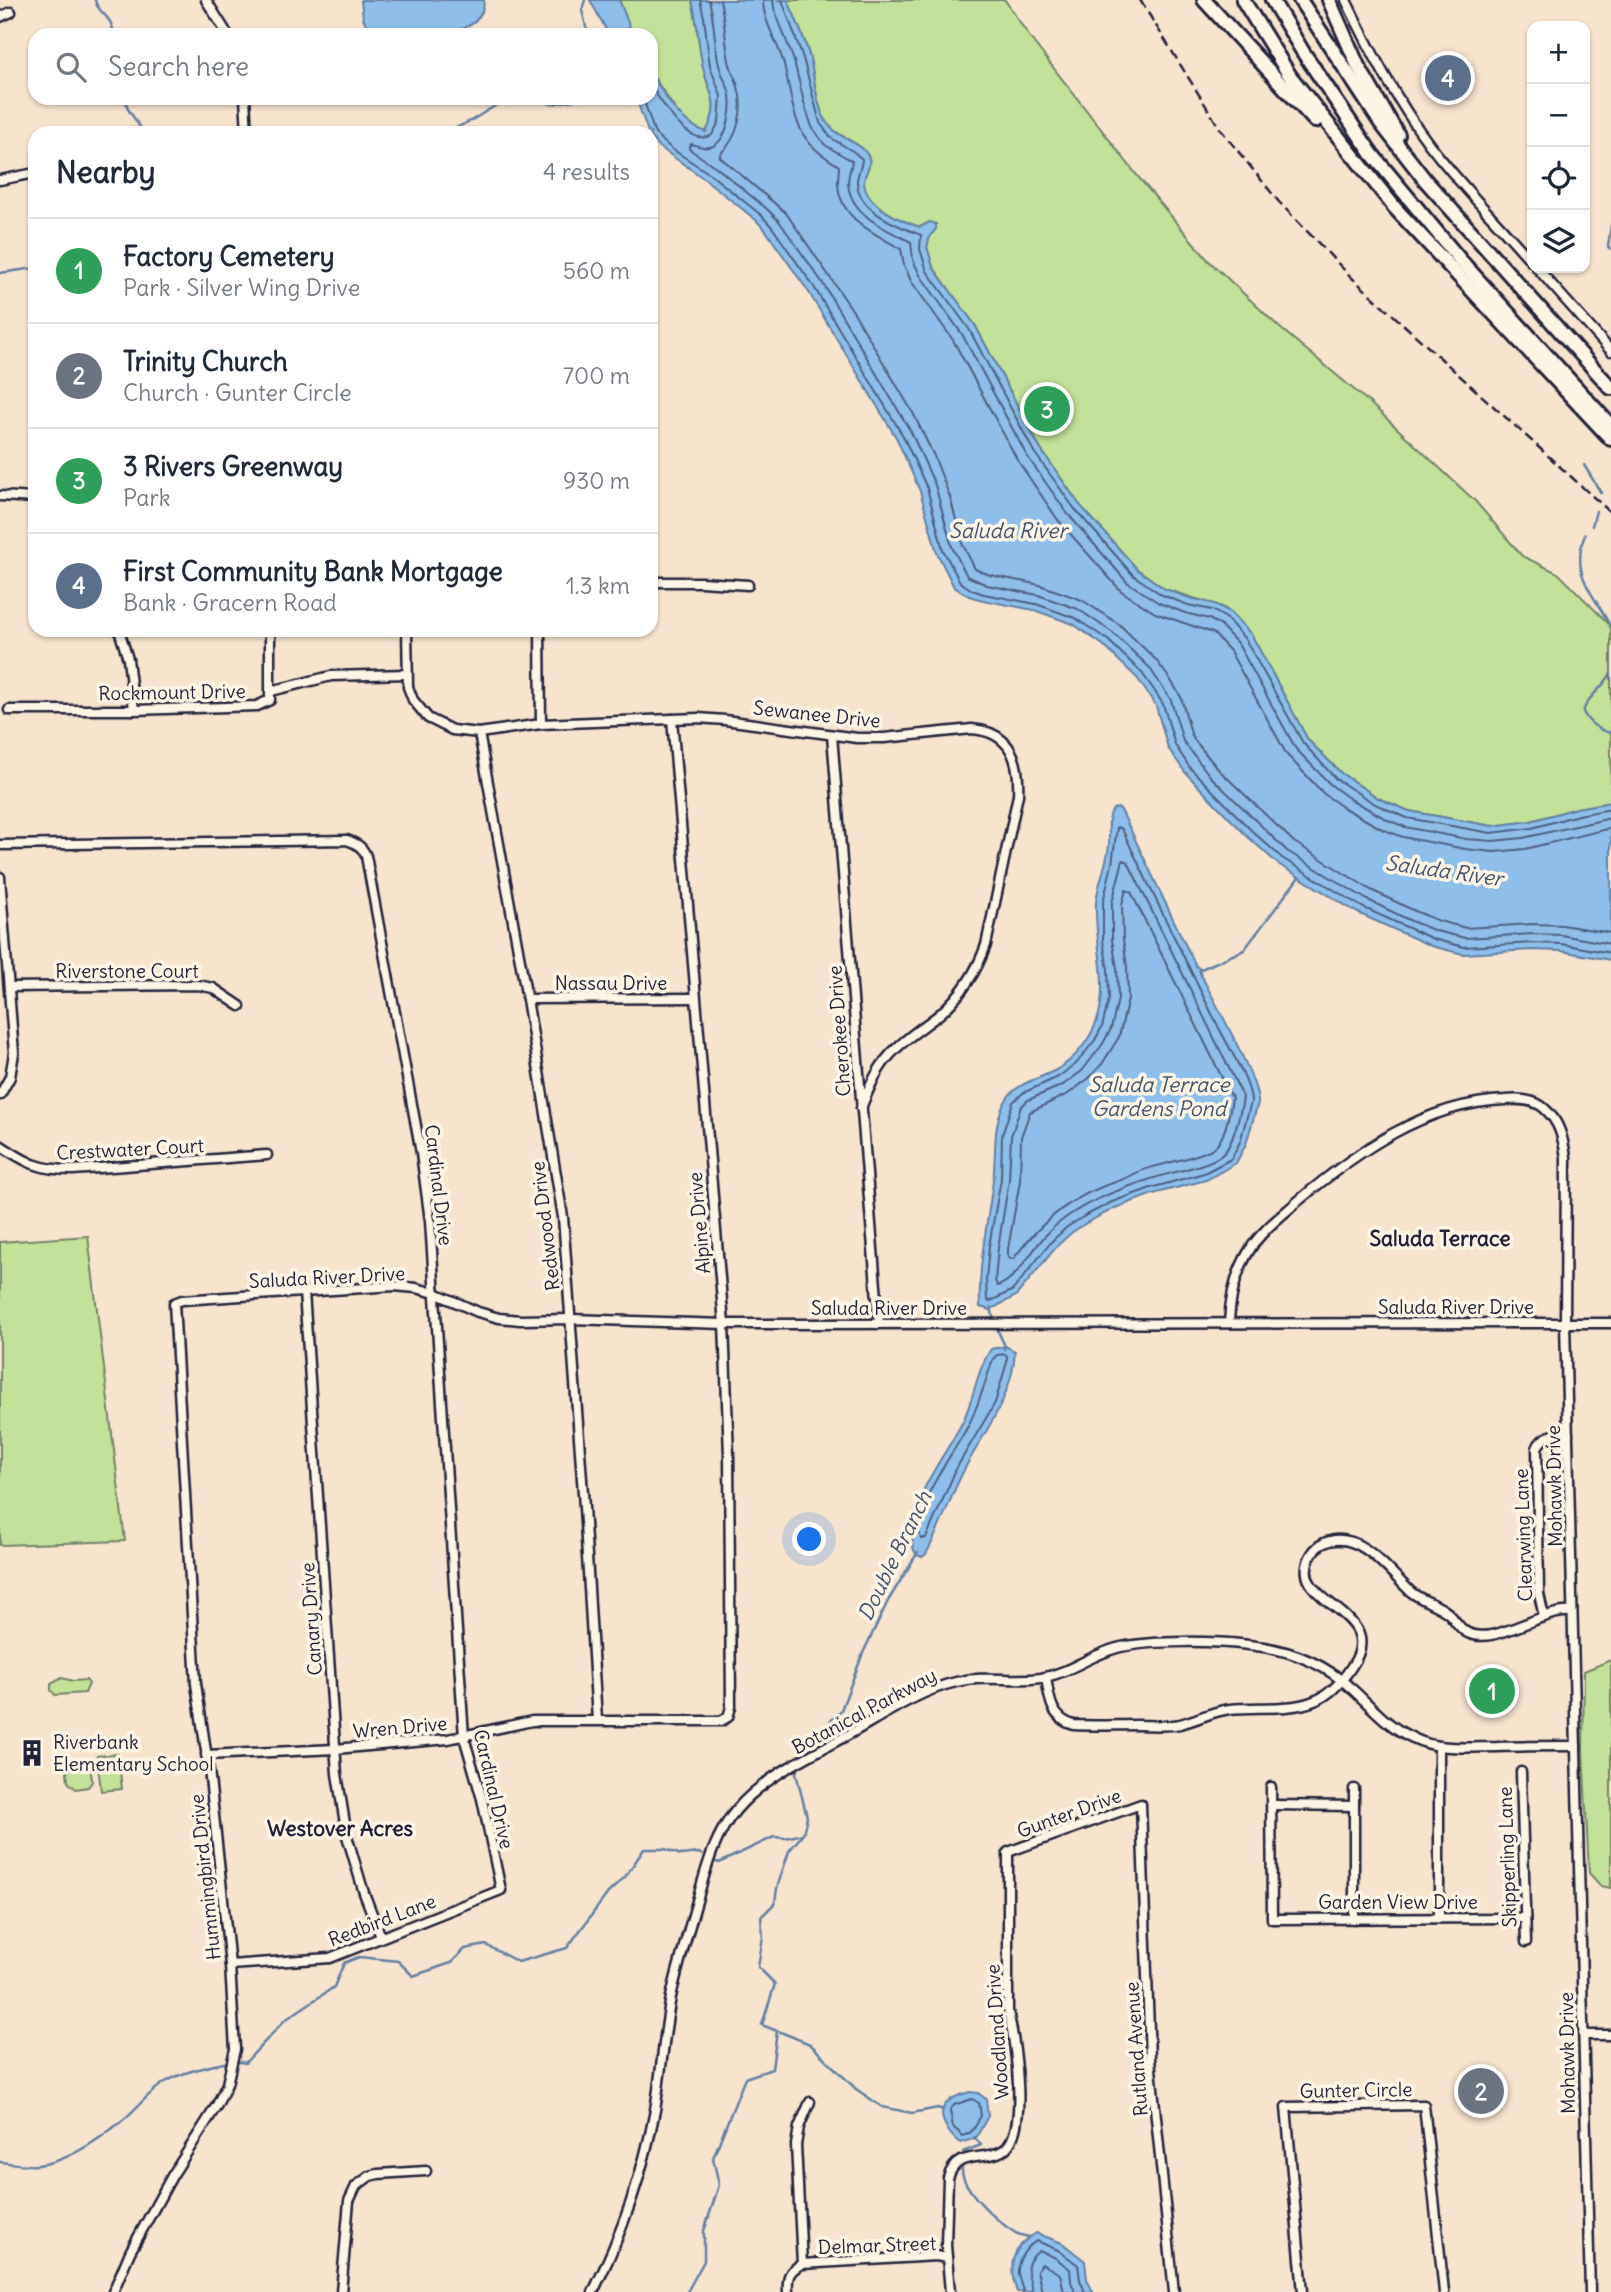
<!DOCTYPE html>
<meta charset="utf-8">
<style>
:root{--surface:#fff;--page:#f6f6f7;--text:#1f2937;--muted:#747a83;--line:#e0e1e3;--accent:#1a73e8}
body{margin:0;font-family:Delius,sans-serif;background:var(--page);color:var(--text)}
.controls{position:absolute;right:21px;top:21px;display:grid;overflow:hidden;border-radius:14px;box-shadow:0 2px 5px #0004}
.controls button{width:63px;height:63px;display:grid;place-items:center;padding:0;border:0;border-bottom:2px solid var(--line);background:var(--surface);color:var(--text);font:35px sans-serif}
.you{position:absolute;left:810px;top:1540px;width:24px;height:24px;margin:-18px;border:5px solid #fff;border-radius:50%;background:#1a73e8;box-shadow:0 0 0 10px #1a73e833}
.badge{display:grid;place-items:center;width:46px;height:46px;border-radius:50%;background:var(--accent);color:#fff;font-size:23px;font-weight:700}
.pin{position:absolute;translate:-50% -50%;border:4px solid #fff;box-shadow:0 2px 7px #0006}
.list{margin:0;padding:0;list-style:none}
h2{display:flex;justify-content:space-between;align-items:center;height:91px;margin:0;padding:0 28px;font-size:30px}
h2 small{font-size:23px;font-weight:400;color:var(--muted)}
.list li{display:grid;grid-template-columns:46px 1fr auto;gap:21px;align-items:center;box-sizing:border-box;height:105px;padding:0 28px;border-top:2px solid var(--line)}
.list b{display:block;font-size:26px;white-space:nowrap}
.list p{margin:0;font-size:23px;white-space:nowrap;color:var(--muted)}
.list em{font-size:23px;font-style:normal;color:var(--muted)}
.icon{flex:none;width:38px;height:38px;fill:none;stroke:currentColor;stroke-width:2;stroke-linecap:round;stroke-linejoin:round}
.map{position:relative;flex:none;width:1611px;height:2292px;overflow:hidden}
.search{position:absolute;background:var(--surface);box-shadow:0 2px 5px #0004;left:28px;top:28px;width:630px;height:77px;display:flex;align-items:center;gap:18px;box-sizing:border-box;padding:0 24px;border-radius:21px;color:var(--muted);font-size:26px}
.panel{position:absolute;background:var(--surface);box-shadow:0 2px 5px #0004;left:28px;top:126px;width:630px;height:511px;border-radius:21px}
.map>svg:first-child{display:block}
</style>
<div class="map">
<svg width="1611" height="2292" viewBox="0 0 1611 2292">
<rect width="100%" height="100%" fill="#f7e4cf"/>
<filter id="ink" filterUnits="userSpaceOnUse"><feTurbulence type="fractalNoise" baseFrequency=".0143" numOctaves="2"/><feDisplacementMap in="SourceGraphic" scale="14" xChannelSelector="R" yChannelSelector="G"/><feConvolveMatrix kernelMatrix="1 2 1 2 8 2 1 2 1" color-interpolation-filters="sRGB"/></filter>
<g filter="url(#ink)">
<g fill="#c3e198" stroke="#72826a" stroke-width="2">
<path d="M619,0H692C698,23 698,45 703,67C709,96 722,101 706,132L694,127L681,118L653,76L651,35H633Z"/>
<path d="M788,0H1005L1031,39L1140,179L1208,260L1279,327L1370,403L1476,502L1522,556L1558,573L1611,626V802L1577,808L1531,821L1492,826L1409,811L1378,798L1341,773L1308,740L1251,634L1230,612L1222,607L1165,589L1137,569L1079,504L1040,448L975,325L933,267L927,247L930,236L936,228L930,222L920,227C901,221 865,205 864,182C864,173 872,165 868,156C861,141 838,139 827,123C815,104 815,77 809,55C804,36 795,18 788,0Z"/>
<path d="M88,1236L125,1541L0,1545V1242Z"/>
<path d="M1611,1660V1888L1601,1886L1589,1873L1583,1749L1584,1671Z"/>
<path d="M62,1678L73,1681L86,1680L89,1684L85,1693L55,1695L51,1690V1684Z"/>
<path d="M118,1754L122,1789L101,1791L97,1756Z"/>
<path d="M80,1760C89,1763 92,1773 92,1782L88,1787L76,1789L68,1782L67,1772Z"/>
</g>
<g fill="#8ebfea" stroke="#6380a4" stroke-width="2">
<path d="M361,0H484C485,45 400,35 371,35L363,18Z"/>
<path d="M590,0H619L633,35H609Z"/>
<path d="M692,0H788C795,18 804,36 809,55C815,77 815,104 827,123C838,139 861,141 868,156C873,165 864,173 864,182C865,205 901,221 920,227L930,222L936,224V229L930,236L927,247L933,267L975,325L1040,448L1079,504L1137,569L1165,589L1190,598L1215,604L1230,612L1251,634L1308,740L1341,773L1378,798L1409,811L1492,826L1531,821L1577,808L1611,802V960L1561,951L1533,950L1463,954L1431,946L1358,913L1278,864L1247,836L1199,787L1185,772L1168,748L1156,706L1148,694L1137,678L1103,645L1073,624L1034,610L983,600L969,596L954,587L937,553L920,491L897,439L808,291L766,231L756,220L706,180L658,146L651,137V133L648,132L636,98H651V73C665,96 679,123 706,132C722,102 709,95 703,67C698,45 698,23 692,0Z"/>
<path d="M1118,808L1121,810L1186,946L1196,966L1200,969V973C1212,997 1260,1082 1258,1103L1246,1144L1236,1163L1206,1180L1153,1194L1115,1208L1086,1223L1071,1233L1057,1246L1016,1296L990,1310L980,1307C978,1263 988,1223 993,1180C997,1152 991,1121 1008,1097C1019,1082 1039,1079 1054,1071C1076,1060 1093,1036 1099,1014C1108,977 1094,940 1096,902C1098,883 1107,865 1109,845C1110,832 1106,820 1113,809Z"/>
<path d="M1005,1346L1015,1351C1012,1401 983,1432 962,1474C949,1500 940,1529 926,1554L922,1557L917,1555C912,1549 912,1543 912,1535C914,1490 944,1459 963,1421C974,1398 977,1370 991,1349Z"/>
<path d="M970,2092L978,2093L986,2099L988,2116L976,2138L961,2143C949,2136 933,2113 949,2101C954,2096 963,2094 970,2092Z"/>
<path d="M1036,2233L1062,2243L1085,2261L1087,2279L1093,2292H1017C1007,2265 1012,2247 1036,2233Z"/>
</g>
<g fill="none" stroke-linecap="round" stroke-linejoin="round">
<g stroke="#4d6181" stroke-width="2">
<path d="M709,0C715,22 714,44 719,65C721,74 726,82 729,91C733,106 729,138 713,146C705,149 698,146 691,144L689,149L716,167L767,209L779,221L822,282L911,432L935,485L952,547L967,576L987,585L1038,595L1078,609L1113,633L1149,667L1171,700L1183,741L1210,776L1287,851L1366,899L1411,921L1436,931L1465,938L1533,934L1561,935L1611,944"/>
<path d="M720,0C725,20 725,41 729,61C731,70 736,78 738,87C745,109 738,139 720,154V157L786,213L853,311L913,413L934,456L950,497L962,543L975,569L990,575L1040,585L1082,600L1120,625L1156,660L1170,679L1181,697L1192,737L1218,769L1294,842L1371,890L1415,911L1439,921L1466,928L1533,924L1562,925L1611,933"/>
<path d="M763,0C763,21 777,41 783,61C790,85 791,113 803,134C812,149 825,157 839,166C839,171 838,177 838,183C839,219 874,233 901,249L904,265L911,281L953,340L1018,461L1058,520L1121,591L1155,613L1213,633L1230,651L1287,755L1324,794L1344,808L1384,830L1403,837L1465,849L1494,852L1525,849L1611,828"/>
<path d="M773,0L774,8L794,61L805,106L812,127L825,145L852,161C851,168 848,176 848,183C850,215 887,230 911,242L913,260L920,275L962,334L1027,456L1067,513L1127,582L1159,603L1185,613L1209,619L1220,625L1238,644L1296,749L1331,785L1350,799L1388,820L1405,827L1466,839L1493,841L1523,838L1611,818"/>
<path d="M782,0L803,58L820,123L831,138L854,152L862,159C862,166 858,172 857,180C856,211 898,226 921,235L920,249L927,271L969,329L1034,452L1074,508L1133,575L1162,595L1188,605L1212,610L1226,618L1245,639L1303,743L1336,779L1375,804L1407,818L1491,833L1532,828L1578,815L1611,809"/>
<path d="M651,86C662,102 688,149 712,135L719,122L721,96L710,66L704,17L700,0"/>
<path d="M643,98L655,134L672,149L710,174L761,215L772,227L814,287L903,436L927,488L943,550L960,582L972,590L984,594L1036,604L1075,618L1108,640L1142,673L1154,690L1163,704L1175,745L1190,768L1204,782L1252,831L1282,858L1362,907L1433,939L1464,947L1533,943L1561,944L1611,953"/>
<path d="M1117,827L1122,829C1154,896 1186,962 1219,1028C1227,1044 1252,1085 1251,1102L1240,1142L1231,1159L1204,1173L1151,1188L1112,1202L1083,1217L1067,1227L1052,1241L1013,1290L989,1302L987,1299L986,1280L989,1246L1001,1179L1002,1135L1013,1102L1023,1093L1058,1077L1076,1064L1095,1040L1102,1027L1109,999L1108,969L1103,941V902L1112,864Z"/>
<path d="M1123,860L1128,862L1243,1097C1241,1111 1233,1144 1224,1153C1211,1166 1166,1173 1148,1180C1123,1188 1096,1198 1074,1212C1063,1219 1053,1227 1045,1236C1031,1251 1016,1281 997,1286L995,1280L998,1248L1009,1180L1011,1136L1021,1107L1028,1100L1063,1085L1082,1071L1102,1045L1111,1029L1118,999L1117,968L1112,940V903Z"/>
<path d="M1126,890L1131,892L1232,1098C1230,1111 1226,1134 1217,1145C1208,1155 1161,1164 1146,1169C1137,1172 1129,1177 1121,1180C1073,1195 1044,1218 1014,1258L1010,1259L1008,1256V1249L1020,1181L1021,1137L1030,1112L1068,1094L1088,1079L1102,1064L1119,1037L1128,999L1127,967L1123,939L1122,904Z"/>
<path d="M1005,1354L1007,1356V1362L995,1403L957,1467L926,1538L921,1539C909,1510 954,1453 968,1426C979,1405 985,1382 993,1359L997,1355Z"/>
<path d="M972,2099L979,2103L981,2116L971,2132L963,2136L953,2127L950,2110L954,2105Z"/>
<path d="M1023,2292C1022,2284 1017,2277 1018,2269C1018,2258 1028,2245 1037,2241L1058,2250L1078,2265L1080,2280L1085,2292"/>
<path d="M1032,2292C1030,2273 1020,2266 1039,2251L1054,2257L1070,2269L1071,2282L1075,2292"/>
<path d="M1042,2292L1037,2270L1042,2264L1060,2274L1064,2292"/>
</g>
<g stroke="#6380a4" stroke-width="2.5">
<path d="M95,0C97,10 103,11 108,19C112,23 113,30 115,35"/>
<path d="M585,0L582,10L588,35"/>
<path d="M125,98L128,109L144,133"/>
<path d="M536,98L552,104L584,98"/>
<path d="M446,133L472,120L508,98"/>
<path d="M1611,249L1608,247L1611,225"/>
<path d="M0,273L35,268"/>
<path d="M1584,465L1601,493"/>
<path d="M1592,526L1596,511"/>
<path d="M1585,534C1569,577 1595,593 1611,628"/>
<path d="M1611,673C1604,688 1588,695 1583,712C1589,724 1598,730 1611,733"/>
<path d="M1199,970L1244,950L1299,877"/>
<path d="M991,1307L994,1321"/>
<path d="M996,1327L1005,1346L1004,1349"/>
<path d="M804,1755L809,1744L841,1710L863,1653L888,1601L918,1552"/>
<path d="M716,1862L719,1863L774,1837L785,1838L803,1834"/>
<path d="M762,2025L775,1984L758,1967L763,1937L761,1917L775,1903L777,1888L789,1851L803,1834L807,1817L796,1773L800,1764"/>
<path d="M778,2031L810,2044L856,2089L882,2107L912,2113L938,2108L943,2110"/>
<path d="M236,2061L245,2063L285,2020L334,1987L344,1963L359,1957L398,1961L413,1976L451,1963L465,1949L486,1945L518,1962L567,1948L608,1893L625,1877L644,1849H665L681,1855L699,1853L702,1855"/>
<path d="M963,2152L981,2145L974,2137"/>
<path d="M0,2162C12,2163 26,2166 38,2165C68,2162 100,2139 123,2120C138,2108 149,2091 167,2081C185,2071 208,2066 229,2062"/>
<path d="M962,2168C960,2188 997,2221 1014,2232C1018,2235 1024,2236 1030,2237"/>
<path d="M687,2292L704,2261V2231L719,2185L713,2158L745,2078L772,2069L777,2031L762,2025"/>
</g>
<defs>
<g id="minor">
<path d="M206,0L228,35"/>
<path d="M1346,0C1370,50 1396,100 1429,144C1461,186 1498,223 1532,262"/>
<path d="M0,17L11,12"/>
<path d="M245,98L247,133"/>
<path d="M0,180L35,173"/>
<path d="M1537,268L1611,351"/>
<path d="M0,496L35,498"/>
<path d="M651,582H701L748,585"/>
<path d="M119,630L128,659L134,710"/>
<path d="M407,630L408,687L413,700L428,718L452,730L479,733L541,724L698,718L725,720L857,738H884L972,729C1011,732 1020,760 1018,795L986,945C977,971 962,994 941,1013C924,1027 905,1038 890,1055C876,1070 869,1089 861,1108"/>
<path d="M540,630L541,724"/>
<path d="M271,691L331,676L407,674"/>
<path d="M9,710H134L257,706L270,700V630"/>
<path d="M479,733L527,999L563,1217L584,1507L597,1720"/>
<path d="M832,735L879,1324"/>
<path d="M0,845L347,840C357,844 362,846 366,856L421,1153L430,1221L464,1737L482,1799L501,1890L330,1958L230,1965"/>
<path d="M0,877L14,1053L10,1077L0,1095"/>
<path d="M9,987L198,985L213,988L240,1006"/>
<path d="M527,999L695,998"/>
<path d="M0,1145C27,1163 39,1170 73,1170L267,1155"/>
<path d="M304,1292L337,1774L347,1836L364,1893L381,1937"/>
<path d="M1229,1323C1230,1297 1235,1274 1249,1251C1261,1231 1280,1217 1297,1202C1356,1152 1425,1103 1505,1100C1519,1099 1535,1099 1545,1109C1560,1122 1563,1139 1566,1157L1565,1323L1590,2292"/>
<path d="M1544,1617L1539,1594L1537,1448C1543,1434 1555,1435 1568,1434"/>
<path d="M1046,1677C1049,1698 1051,1719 1074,1725C1095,1726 1116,1725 1138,1725C1151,1725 1166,1727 1180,1724C1197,1720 1212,1711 1230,1709C1258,1706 1289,1711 1314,1701C1331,1695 1343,1680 1352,1666C1390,1611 1287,1604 1310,1557C1314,1549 1321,1543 1330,1541C1362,1532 1391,1574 1411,1592C1422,1601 1437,1604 1448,1613C1455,1619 1458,1627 1466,1632C1494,1648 1540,1609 1572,1612"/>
<path d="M1439,1746V1918"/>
<path d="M206,1755L335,1749L448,1739L532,1721H721L728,1717L731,1707L729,1455L724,1324L672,719"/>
<path d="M1521,1772L1526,1942"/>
<path d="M1271,1787L1272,1919L1525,1918"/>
<path d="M1272,1805L1354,1806"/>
<path d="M1354,1919V1789"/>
<path d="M1583,2035H1611"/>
<path d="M802,2264L796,2145L799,2127L810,2102"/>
<path d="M113,2292L130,2252L172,2176L217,2105L227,2084L235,2049L230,1965L210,1778L196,1684L174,1303L182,1300L394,1286L416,1288L435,1293L478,1312L499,1318L520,1320L571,1319L724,1324L1611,1323"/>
<path d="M341,2292L349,2201L356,2186L370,2176L378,2174L426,2171"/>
<path d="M593,2292C622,2234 643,2174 655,2110C661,2073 664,2035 671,1997C678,1965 688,1933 697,1901C706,1869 714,1836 736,1810C765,1776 809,1756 848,1735C882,1716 918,1691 956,1682C985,1675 1013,1682 1041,1678C1070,1673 1093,1653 1121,1647C1154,1640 1216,1641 1249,1645C1288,1649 1324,1663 1352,1689C1372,1707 1388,1727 1413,1738C1439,1751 1469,1747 1497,1747C1523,1746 1549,1746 1576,1746"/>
<path d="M788,2292C787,2277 788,2271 802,2264L936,2256L947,2258"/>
<path d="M950,2292L946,2245L948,2178C957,2149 982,2162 1002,2151C1031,2135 1014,2038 1008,2011V1852L1141,1804L1150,2059L1174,2292"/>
<path d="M1303,2292L1286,2107L1424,2105L1444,2292"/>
</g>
<g id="highway">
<path d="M1204,0L1315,121"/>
<path d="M1243,0L1290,76L1395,208L1611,439"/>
<path d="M1272,0L1303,52L1372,154L1461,261L1611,426"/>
<path d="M1300,0L1380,122L1425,180L1611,388"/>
<path d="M1329,0L1358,66L1398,135"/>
</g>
</defs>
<use href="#minor" stroke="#22223b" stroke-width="13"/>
<use href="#highway" stroke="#22223b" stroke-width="18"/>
<use href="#minor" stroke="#fcf5e5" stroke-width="8"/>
<use href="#highway" stroke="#fcf5e5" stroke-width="12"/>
<path stroke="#22223b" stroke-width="2.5" stroke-dasharray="10 5" stroke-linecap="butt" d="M1140,0L1221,130L1279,202L1350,276L1611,513"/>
</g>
</g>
<defs>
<symbol id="building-bare" viewBox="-9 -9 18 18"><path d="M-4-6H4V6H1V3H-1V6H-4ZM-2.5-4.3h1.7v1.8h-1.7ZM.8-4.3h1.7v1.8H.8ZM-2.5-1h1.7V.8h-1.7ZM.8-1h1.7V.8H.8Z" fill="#22223b" stroke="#fcf5e5" stroke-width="2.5" paint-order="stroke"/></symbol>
</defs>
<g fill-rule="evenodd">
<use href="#building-bare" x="13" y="1734" width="38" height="38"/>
</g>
<g text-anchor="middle" stroke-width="7" stroke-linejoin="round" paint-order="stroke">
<g font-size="19" fill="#22223b" stroke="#fcf5e5">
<text transform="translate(172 692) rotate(-1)" y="7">Rockmount Drive</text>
<text transform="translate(817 714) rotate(6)" y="7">Sewanee Drive</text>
<text x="127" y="978">Riverstone Court</text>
<text x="611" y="990">Nassau Drive</text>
<text transform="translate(839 1031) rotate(-94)" y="7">Cherokee Drive</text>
<text transform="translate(130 1149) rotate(-3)" y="7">Crestwater Court</text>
<text transform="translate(439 1185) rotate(83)" y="7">Cardinal Drive</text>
<text transform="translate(699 1223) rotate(-95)" y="7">Alpine Drive</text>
<text transform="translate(545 1226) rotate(-97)" y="7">Redwood Drive</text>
<text transform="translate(327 1277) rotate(-3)" y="7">Saluda River Drive</text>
<text x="1456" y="1314">Saluda River Drive</text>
<text x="889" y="1315">Saluda River Drive</text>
<text transform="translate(1554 1486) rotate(-91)" y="7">Mohawk Drive</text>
<text transform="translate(1523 1535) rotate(-92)" y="7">Clearwing Lane</text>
<text transform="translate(311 1619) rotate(-94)" y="7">Canary Drive</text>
<text transform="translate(864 1711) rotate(-28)" y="7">Botanical Parkway</text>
<text transform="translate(400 1727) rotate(-5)" y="7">Wren Drive</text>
<text transform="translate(494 1789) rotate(77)" y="7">Cardinal Drive</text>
<text transform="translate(1069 1813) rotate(-20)" y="7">Gunter Drive</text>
<text transform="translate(1507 1857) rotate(-92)" y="7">Skipperling Lane</text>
<text transform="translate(205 1877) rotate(-96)" y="7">Hummingbird Drive</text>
<text x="1398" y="1909">Garden View Drive</text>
<text transform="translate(382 1920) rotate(-21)" y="7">Redbird Lane</text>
<text transform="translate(997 2032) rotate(-94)" y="7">Woodland Drive</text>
<text transform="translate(1136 2049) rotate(-94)" y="7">Rutland Avenue</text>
<text transform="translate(1567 2053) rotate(-91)" y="7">Mohawk Drive</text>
<text transform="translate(1356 2090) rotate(-1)" y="7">Gunter Circle</text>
<text transform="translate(877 2245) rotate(-2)" y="7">Delmar Street</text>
</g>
<g font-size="19" fill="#22223b" stroke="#fcf5e5" text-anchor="start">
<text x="53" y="1749">Riverbank<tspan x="53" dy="22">Elementary School</tspan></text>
</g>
<g font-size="21" font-style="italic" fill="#425170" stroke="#fcf5e5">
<text x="1008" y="538">Saluda River</text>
<text transform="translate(1444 871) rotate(8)" y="7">Saluda River</text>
<text x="1159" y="1092">Saluda Terrace<tspan x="1159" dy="24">Gardens Pond</tspan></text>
<text transform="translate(895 1556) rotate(-64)" y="7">Double Branch</text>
</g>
<g font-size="21" font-weight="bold" fill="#22223b" stroke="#fcf5e5">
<text x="1440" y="1246">Saluda Terrace</text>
<text x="340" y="1836">Westover Acres</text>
</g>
</g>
</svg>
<div class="controls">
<button>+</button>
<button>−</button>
<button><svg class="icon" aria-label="locate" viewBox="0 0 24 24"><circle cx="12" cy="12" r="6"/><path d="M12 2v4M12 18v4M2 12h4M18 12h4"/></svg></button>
<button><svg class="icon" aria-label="layers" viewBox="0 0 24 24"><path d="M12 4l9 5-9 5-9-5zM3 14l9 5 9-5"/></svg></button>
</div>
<div class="you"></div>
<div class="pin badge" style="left:1492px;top:1691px;background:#2e9e5b">1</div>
<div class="pin badge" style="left:1481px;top:2091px;background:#6b7280">2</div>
<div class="pin badge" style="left:1047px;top:409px;background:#2e9e5b">3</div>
<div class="pin badge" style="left:1448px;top:78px;background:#5c6f8a">4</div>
<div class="search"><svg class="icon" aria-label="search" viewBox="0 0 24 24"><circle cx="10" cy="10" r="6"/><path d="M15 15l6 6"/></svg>Search here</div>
<section class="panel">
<h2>Nearby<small>4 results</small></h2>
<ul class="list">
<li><span class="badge" style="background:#2e9e5b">1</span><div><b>Factory Cemetery</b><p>Park · Silver Wing Drive</p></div><em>560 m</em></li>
<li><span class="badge" style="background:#6b7280">2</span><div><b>Trinity Church</b><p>Church · Gunter Circle</p></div><em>700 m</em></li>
<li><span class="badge" style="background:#2e9e5b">3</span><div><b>3 Rivers Greenway</b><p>Park</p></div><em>930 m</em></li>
<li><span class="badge" style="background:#5c6f8a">4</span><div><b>First Community Bank Mortgage</b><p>Bank · Gracern Road</p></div><em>1.3 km</em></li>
</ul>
</section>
</div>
